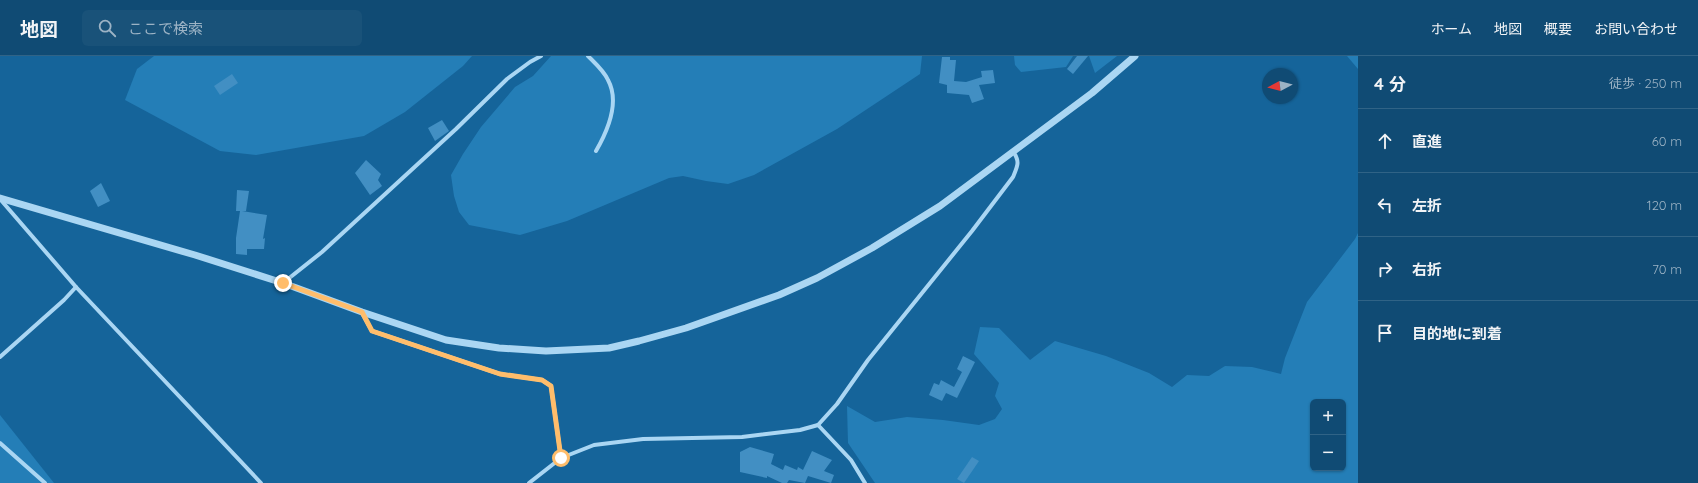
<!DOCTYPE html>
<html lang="ja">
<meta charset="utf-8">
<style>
:root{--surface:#104b74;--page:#195279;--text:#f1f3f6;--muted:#9cb3c5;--line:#306386}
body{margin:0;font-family:Quicksand,"Noto Sans JP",sans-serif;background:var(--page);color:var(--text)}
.controls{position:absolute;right:12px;bottom:12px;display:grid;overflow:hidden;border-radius:6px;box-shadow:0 1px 3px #0004}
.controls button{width:36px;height:36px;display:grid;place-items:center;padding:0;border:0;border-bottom:1px solid var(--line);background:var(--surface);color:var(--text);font:20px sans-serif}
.compass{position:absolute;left:1262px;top:12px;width:36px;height:36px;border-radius:50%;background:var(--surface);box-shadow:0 1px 3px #0004;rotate:263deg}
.stop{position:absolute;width:12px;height:12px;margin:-9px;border:3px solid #ffbd6b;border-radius:50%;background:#fff}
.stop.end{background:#ffbd6b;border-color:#fff;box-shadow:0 1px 4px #0008}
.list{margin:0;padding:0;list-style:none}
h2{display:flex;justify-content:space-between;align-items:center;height:52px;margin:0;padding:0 16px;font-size:17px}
h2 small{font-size:13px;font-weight:400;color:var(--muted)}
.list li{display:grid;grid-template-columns:26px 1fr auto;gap:12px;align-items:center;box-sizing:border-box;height:64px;padding:0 16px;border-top:1px solid var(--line)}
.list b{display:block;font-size:15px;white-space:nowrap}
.list em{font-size:13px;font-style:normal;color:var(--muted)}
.icon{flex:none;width:22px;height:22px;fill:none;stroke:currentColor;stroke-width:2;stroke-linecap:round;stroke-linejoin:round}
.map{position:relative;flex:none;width:1358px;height:427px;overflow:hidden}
header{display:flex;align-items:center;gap:24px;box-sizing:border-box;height:56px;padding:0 20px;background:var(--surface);border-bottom:1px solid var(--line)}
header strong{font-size:19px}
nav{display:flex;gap:22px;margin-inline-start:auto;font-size:14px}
.search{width:280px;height:36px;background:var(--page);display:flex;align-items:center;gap:10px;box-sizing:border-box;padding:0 14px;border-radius:6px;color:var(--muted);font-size:15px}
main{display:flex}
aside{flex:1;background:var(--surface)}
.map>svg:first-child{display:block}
</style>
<header>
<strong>地図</strong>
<div class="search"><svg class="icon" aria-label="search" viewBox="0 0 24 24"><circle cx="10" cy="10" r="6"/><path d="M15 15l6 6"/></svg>ここで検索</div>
<nav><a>ホーム</a><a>地図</a><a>概要</a><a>お問い合わせ</a></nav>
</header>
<main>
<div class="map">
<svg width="1358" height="427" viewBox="0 0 1358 427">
<rect width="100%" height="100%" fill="#15649a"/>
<g fill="#247eb7" fill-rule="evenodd">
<path d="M154,0H472L463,10L405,56L364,80L256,99L220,95L125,44L137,13Z"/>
<path d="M551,0H922L920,18L837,73L754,119L728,128L706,125L683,120L669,122L567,165L520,179L469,169L459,156L454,140L451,119L463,98L481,71L515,31L533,20Z"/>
<path d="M1014,0H1073L1066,11L1021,16L1015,9Z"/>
<path d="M1089,0H1117L1095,17Z"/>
<path d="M1347,0H1358V13Z"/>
<path d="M1358,177V427H875L848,387L847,350L875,366L907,361L943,364L979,369L995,363L1002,353L995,340L999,327L974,298L980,271L999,272L1030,304L1055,285L1106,300L1149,317L1172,331L1187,319L1209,320L1225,310L1252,311L1281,318L1285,302L1307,246L1355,183ZM1313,346H1343V412H1313Z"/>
<path d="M0,359L54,427H0Z"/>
</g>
<g fill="#428fc3">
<path d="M1077,0H1088L1073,18L1067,13Z"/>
<path d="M942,1H950V4H956L954,25L966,26L982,21L981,15L993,14L995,27L979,29L984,43L972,47L969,39L947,37V29L939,27Z"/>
<path d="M232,18L238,27L220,39L214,30Z"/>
<path d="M442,64L449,75L435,85L428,72Z"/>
<path d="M366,104L381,118L378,124L382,130L370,139L355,117Z"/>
<path d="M101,127L110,145L98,151L90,135Z"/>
<path d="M237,134L249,135L246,155H242L267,159L263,183L265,182L264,193H247V199L236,198V182L240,155H236Z"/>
<path d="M963,300L975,306L957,342L946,337L942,345L929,339L934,327L939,329L941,324L954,331L962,316L957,313Z"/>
<path d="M750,391L774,398L771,408L783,414L785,409L797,414L798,411L803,414L812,395L832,404L824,415L834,419L831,427L808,420L805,427L789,424L787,427H782L767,420V422L740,416V396Z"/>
<path d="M972,401L979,405L964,427L957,423Z"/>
</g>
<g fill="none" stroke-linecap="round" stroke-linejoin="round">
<g stroke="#aad6f3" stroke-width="4">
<path d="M588,0C595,7 604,15 608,24C620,46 607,76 596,95"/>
<path d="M0,143L76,231L261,427"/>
<path d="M283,227L322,196L456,73L507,23L530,6L541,0"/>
<path d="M362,257L372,275L500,318L542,324L551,330L561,402"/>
<path d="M0,301L64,244L76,231"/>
<path d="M818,369L851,404L865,427"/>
<path d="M0,387L45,427"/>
<path d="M529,427L561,402L594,389L643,383L742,381L800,374L818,369L837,348L868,304L972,175L1013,121C1018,109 1020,106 1013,95"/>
</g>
<path stroke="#aad6f3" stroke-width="7" d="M0,142L195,199L283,227L362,256L446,284L499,292L546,295L609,292L639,285L686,272L779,239L817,222L872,192L940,150L1092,37L1135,0"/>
</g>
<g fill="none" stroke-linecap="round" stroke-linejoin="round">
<path stroke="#ffbd6b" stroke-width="5" d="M283,227L362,256L372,275L500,318L542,324L551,330L561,402"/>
</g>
</svg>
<div class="controls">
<button>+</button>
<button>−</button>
</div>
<svg class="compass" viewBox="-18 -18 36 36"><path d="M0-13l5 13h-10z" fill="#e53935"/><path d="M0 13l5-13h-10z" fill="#9cb3c5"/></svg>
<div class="stop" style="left:561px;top:402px"></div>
<div class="stop end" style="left:283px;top:227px"></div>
</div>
<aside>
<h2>4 分<small>徒歩 · 250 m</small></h2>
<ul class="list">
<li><svg class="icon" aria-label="ahead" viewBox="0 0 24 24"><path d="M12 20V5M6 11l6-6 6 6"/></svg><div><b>直進</b></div><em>60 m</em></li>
<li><svg class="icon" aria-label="left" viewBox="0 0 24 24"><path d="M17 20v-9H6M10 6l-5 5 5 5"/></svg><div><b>左折</b></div><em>120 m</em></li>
<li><svg class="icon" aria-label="right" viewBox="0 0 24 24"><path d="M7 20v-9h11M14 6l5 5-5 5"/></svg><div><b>右折</b></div><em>70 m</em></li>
<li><svg class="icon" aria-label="arrive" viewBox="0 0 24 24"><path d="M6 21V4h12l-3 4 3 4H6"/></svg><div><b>目的地に到着</b></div></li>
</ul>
</aside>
</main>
